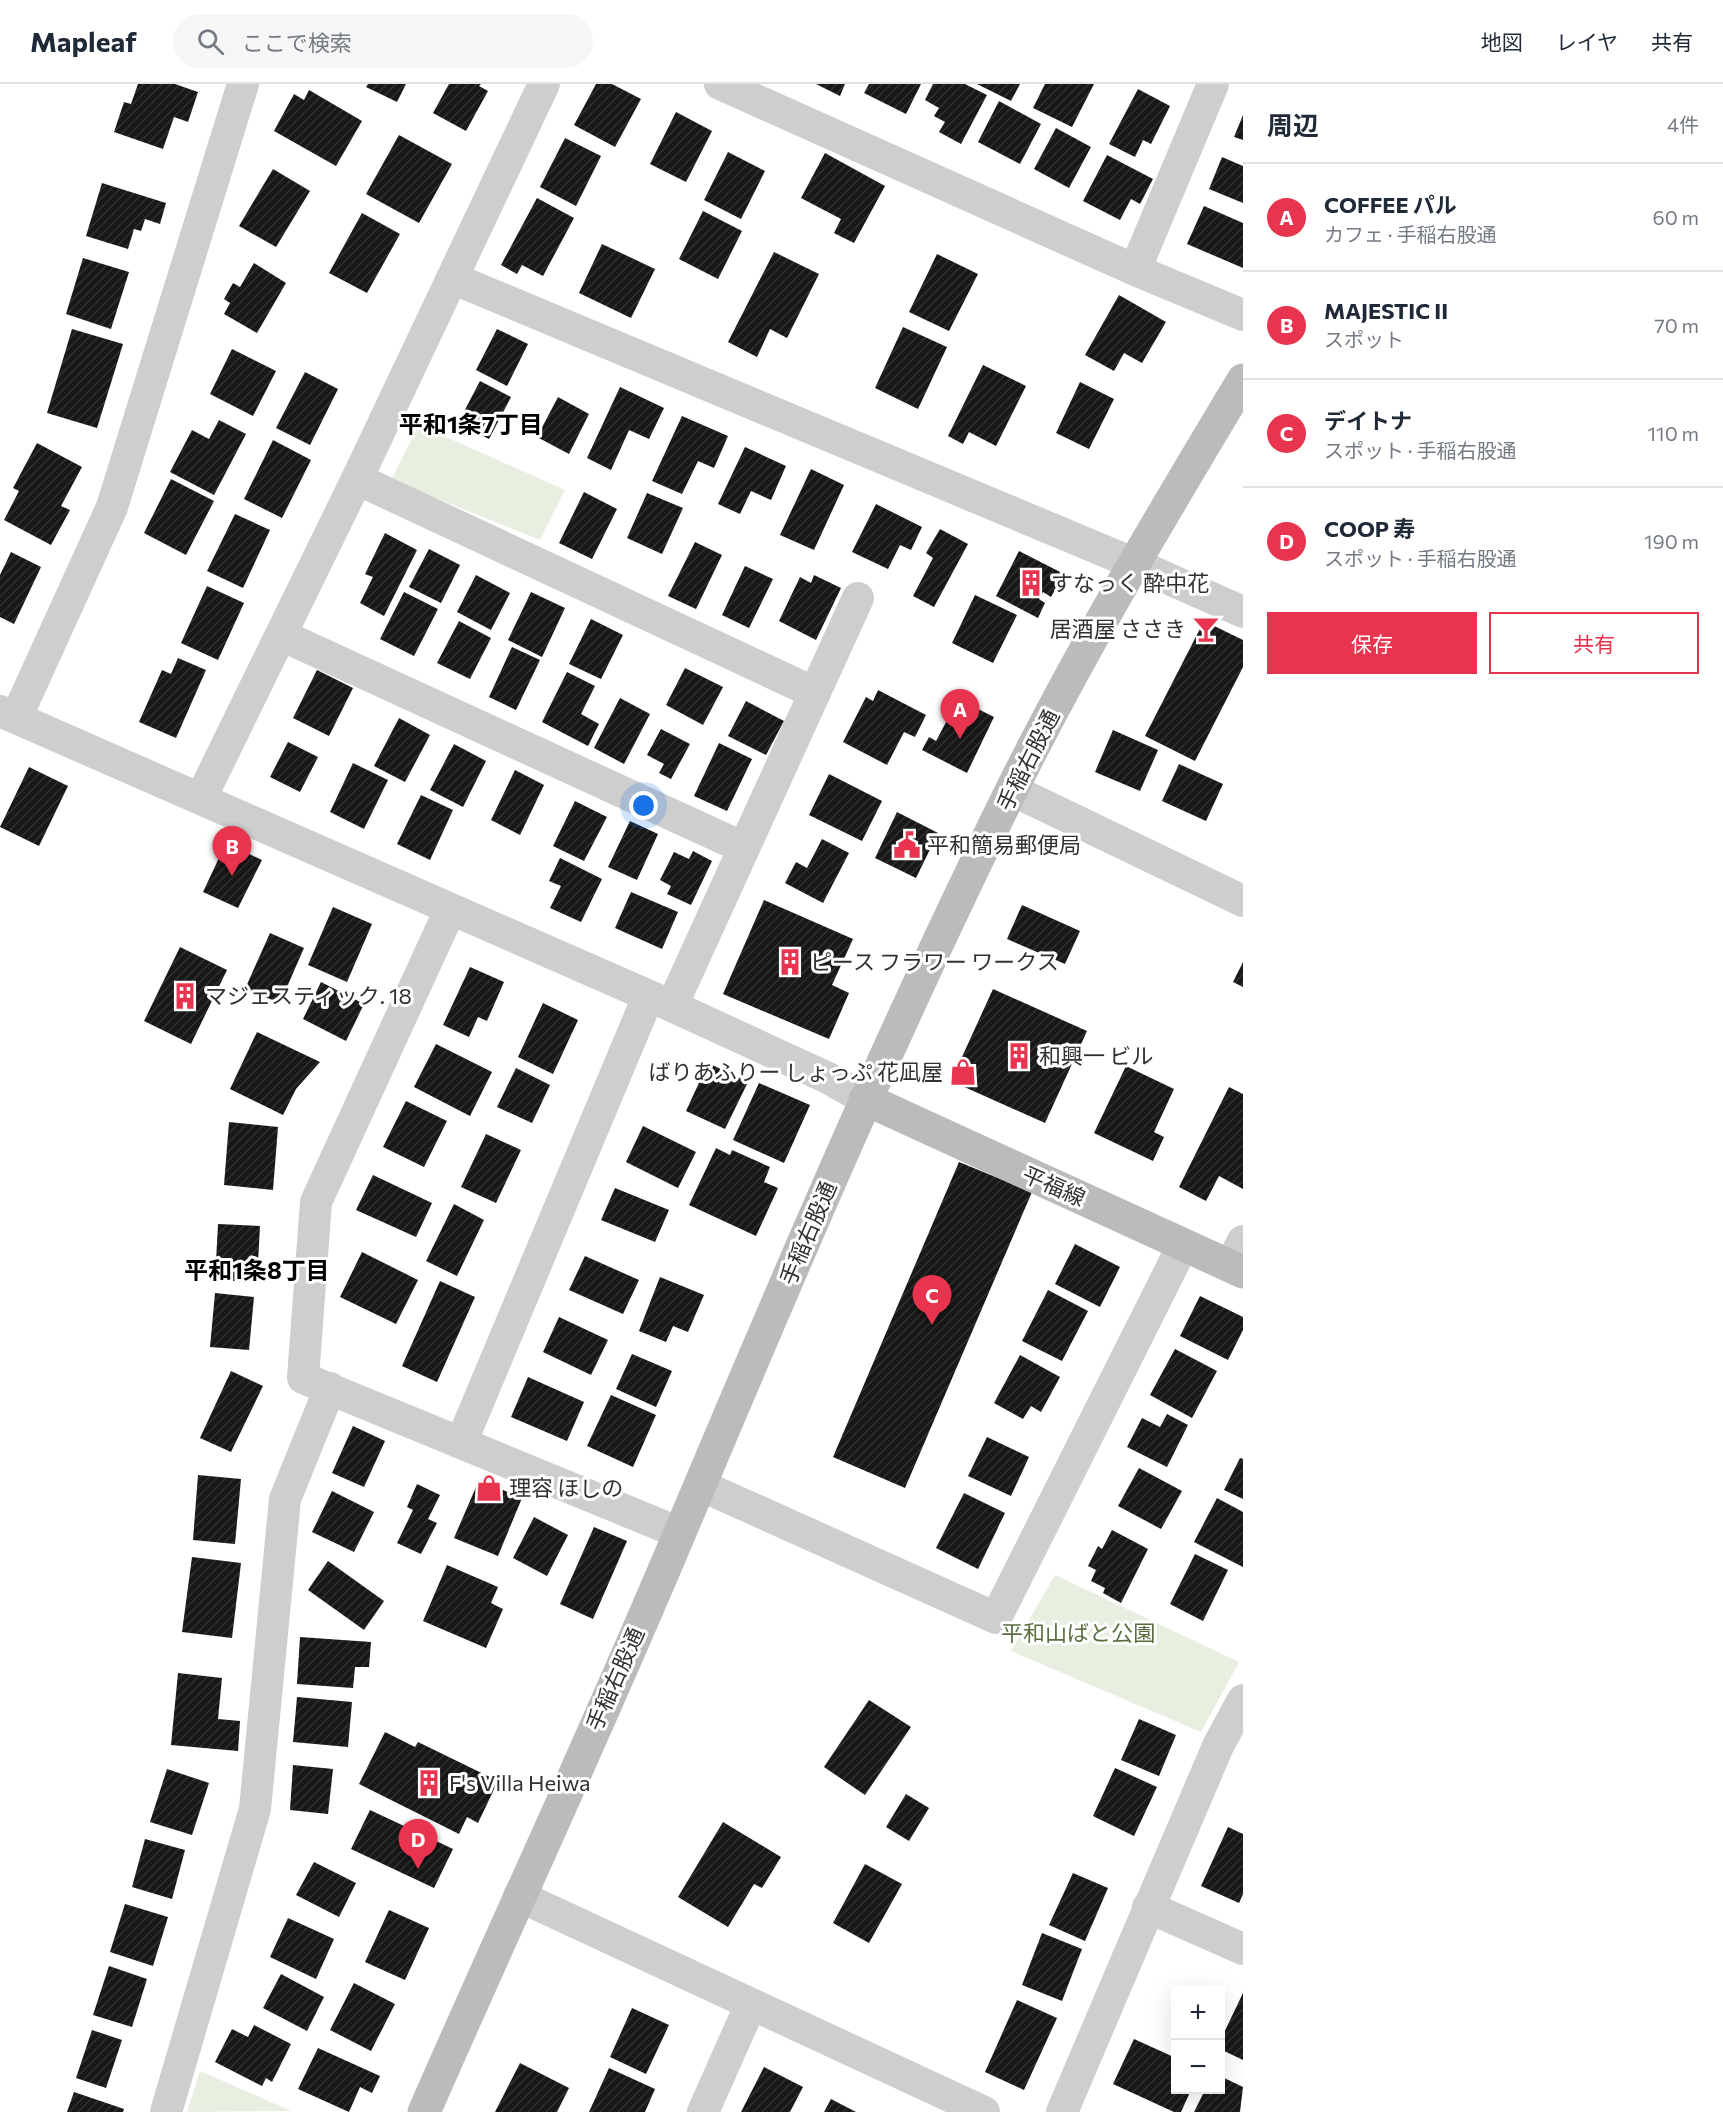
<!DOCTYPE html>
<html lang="ja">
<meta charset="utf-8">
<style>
:root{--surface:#fff;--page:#f6f6f7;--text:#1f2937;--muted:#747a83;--line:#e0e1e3;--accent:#e8344e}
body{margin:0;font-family:Commissioner,"Noto Sans JP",sans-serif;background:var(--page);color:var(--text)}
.controls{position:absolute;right:18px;bottom:18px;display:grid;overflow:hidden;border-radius:0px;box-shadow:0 6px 24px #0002}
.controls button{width:54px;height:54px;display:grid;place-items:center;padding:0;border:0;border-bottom:2px solid var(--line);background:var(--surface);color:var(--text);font:30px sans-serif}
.you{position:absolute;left:644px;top:722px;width:21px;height:21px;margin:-15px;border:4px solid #fff;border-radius:50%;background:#1a73e8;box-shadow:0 0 0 9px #1a73e833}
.badge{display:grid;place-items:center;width:39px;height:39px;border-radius:50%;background:var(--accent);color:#fff;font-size:20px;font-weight:700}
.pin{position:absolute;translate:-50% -50px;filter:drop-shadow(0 2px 3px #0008)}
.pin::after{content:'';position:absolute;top:32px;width:21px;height:18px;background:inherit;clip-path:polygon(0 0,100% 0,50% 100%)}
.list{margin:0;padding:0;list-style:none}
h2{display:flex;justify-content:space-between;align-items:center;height:78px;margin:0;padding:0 24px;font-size:26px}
h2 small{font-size:20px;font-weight:400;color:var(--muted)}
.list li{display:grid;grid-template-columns:39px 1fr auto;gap:18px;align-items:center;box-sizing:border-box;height:108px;padding:0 24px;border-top:2px solid var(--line)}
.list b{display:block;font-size:22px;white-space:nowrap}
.list p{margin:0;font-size:20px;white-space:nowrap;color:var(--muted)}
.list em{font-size:20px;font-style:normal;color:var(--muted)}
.actions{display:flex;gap:12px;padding:18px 24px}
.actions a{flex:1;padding:14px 0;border:2px solid var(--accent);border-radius:0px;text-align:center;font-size:21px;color:var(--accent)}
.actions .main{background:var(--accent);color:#fff}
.icon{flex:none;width:33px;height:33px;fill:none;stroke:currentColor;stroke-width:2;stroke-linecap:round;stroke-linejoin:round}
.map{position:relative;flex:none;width:1243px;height:2028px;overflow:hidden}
header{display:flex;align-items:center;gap:36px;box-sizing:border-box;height:84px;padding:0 30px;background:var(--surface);border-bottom:2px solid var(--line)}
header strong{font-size:28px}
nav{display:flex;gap:33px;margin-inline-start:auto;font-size:21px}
.search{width:420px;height:54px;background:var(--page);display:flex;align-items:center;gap:15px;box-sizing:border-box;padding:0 21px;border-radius:33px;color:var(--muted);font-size:22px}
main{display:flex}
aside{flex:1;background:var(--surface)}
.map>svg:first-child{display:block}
</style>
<header>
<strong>Mapleaf</strong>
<div class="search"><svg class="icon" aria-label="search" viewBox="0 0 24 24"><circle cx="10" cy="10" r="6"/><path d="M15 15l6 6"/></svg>ここで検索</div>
<nav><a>地図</a><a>レイヤ</a><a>共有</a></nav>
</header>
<main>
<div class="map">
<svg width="1243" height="2028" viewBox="0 0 1243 2028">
<defs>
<pattern id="building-hatch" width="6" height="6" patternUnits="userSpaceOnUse" patternTransform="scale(1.5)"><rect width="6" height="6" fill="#181818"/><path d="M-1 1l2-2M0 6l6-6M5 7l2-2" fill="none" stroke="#313131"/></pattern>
</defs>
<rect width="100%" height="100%" fill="#fff"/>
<g fill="#e8eee0">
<path d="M419,341L565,406L540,456L391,396Z"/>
<path d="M1055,1491L1239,1578L1201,1648L1011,1567Z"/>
<path d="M200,1987L291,2027L187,2028Z"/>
</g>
<g fill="url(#building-hatch)">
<path d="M138,0H175L198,8L188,38L174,33L163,65L114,48L124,18L131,20Z"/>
<path d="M368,0H406L397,18L366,3Z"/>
<path d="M449,0H481L479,2L488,7L466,47L433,29Z"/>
<path d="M596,0H612L641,15L615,63L574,41Z"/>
<path d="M816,0H845L840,12Z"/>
<path d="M869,0H921L906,30L864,9Z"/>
<path d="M933,0H965L987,11L961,60L939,48L945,38L934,32L939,24L925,16Z"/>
<path d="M977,0H1020L1011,17Z"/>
<path d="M1045,0H1094L1072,43L1033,24Z"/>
<path d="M1138,5L1170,22L1151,60L1143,56L1135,73L1109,60Z"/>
<path d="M309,6L362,37L336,82L274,47L294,10L304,16Z"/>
<path d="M999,17L1041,40L1020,80L978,58Z"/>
<path d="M676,28L712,47L686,98L650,80Z"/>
<path d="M1243,31V56L1234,53Z"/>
<path d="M1056,44L1091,63L1069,104L1034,85Z"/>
<path d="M399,51L452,80L419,139L366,110Z"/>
<path d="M565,54L601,72L576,122L540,103Z"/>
<path d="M728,68L765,87L741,135L704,116Z"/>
<path d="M825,69L885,102L854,159L834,149L841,135L801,114Z"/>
<path d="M1107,71L1153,95L1140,120L1131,115L1120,136L1083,117Z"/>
<path d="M1222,73L1243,82V119L1209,105Z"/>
<path d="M273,85L310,107L276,163L239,142Z"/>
<path d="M102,99L166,119L160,140L145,135L141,147L134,145L128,165L86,152Z"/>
<path d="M537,114L574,134L543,192L522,181L517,190L501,181Z"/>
<path d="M1204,122L1243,139V184L1187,160Z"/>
<path d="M703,127L742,147L718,195L679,175Z"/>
<path d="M362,129L400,150L367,209L329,189Z"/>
<path d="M602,160L655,185L631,234L579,209Z"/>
<path d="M774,168L819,190L787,254L770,245L757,273L728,258Z"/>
<path d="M937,170L978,190L949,247L909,228Z"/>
<path d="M83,174L129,188L111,245L66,230Z"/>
<path d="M254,179L286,199L257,249L224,230L230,219L224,215L233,199L240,203Z"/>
<path d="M1119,211L1166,238L1142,279L1124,269L1114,287L1085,271Z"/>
<path d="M903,243L947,263L918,325L875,304Z"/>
<path d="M72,245L123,260L97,344L47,329Z"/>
<path d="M497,245L528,260L507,302L476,286Z"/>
<path d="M232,265L276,287L253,332L210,310Z"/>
<path d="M983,281L1026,302L996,362L969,348L963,360L948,352Z"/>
<path d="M305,288L338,305L310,361L276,344Z"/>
<path d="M480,297L511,313L489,355L458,339Z"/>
<path d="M1080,298L1114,315L1089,365L1056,349Z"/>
<path d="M620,303L664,324L649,355L629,346L611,386L587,374Z"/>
<path d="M558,313L589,330L569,370L537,353Z"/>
<path d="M682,332L728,352L714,384L698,377L682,410L652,397Z"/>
<path d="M219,336L246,350L214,411L170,388L192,346L209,355Z"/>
<path d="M273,356L311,376L282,434L244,415Z"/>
<path d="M37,359L82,383L61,422L70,426L51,461L4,436L19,407L13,404Z"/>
<path d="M745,363L786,382L771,416L751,407L740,430L718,420Z"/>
<path d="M811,385L844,401L814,466L780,451Z"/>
<path d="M171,395L214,417L186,471L144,449Z"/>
<path d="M584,408L617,425L592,475L559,459Z"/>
<path d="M647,409L683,424L662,470L627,454Z"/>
<path d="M876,420L922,443L911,466L900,461L888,485L852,468Z"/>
<path d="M235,430L270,446L243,504L207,487Z"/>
<path d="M940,445L968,460L934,523L913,512L933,474L926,469Z"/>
<path d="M385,449L417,466L384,532L360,519L373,493L365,490Z"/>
<path d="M695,458L722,471L696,525L668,512Z"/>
<path d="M429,465L460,481L441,519L409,503Z"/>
<path d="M1019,467L1064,490L1051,513L1043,508L1039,515L1045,519L1038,534L996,512Z"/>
<path d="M11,468L41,483L14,540L0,533V491Z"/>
<path d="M745,482L773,495L749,544L722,531Z"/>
<path d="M476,491L510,509L491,546L457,528Z"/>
<path d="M814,491L841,504L816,556L779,537L800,493L811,499Z"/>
<path d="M207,502L244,519L218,576L181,559Z"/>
<path d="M404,508L438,525L414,572L380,555Z"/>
<path d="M531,508L565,524L542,573L508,556Z"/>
<path d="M975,511L1017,531L993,579L952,559Z"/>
<path d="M591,535L623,551L601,595L569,580Z"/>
<path d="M459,537L491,554L470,595L437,579Z"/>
<path d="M1204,537L1243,556V583L1195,677L1145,652Z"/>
<path d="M512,563L540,576L516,626L489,613Z"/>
<path d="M178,574L206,586L176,654L139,638L162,586L171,590Z"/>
<path d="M685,584L723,603L703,641L666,621Z"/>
<path d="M317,586L353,604L329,652L293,634Z"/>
<path d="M567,588L595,602L581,630L599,640L588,662L542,638Z"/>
<path d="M878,606L926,631L915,653L904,648L887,681L843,658L866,613L873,617Z"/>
<path d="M620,614L650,630L624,680L594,664Z"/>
<path d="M746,617L784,637L766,671L728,652Z"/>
<path d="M964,618L994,633L967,689L922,666L929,653L936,657L952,627L958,631Z"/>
<path d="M399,634L430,651L405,698L374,682Z"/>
<path d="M661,645L690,660L671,695L659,689L664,680L647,671Z"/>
<path d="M1113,646L1158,666L1140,707L1095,688Z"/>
<path d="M288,658L318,673L300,708L270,693Z"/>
<path d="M719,659L752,675L727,727L694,712Z"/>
<path d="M454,660L486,677L463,723L430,706Z"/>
<path d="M353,679L388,696L364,745L330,728Z"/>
<path d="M1179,680L1223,700L1206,737L1162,717Z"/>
<path d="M29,683L68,702L39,762L0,743Z"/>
<path d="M515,686L544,701L520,751L491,736Z"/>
<path d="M829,690L882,717L862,757L809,731Z"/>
<path d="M421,711L453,726L430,776L397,760Z"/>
<path d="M575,717L607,733L584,777L553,762Z"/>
<path d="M897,728L938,749L916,794L875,774Z"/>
<path d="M630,737L658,750L637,796L608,783Z"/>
<path d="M822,755L849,769L823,819L785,799L796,778L807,784Z"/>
<path d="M226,759L262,776L238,824L203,808Z"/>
<path d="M693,767L712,777L691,821L667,810L671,802L660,796L674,768L689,775Z"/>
<path d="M560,774L602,795L581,838L550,824L561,802L549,797Z"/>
<path d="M631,808L678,828L662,865L615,844Z"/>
<path d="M764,816L853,855L832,901L849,909L829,955L723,910Z"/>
<path d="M1022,821L1080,847L1065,880L1007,855Z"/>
<path d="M333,823L372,840L347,898L308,881Z"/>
<path d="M270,849L304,864L280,919L245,905Z"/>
<path d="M180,863L227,886L191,960L144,937Z"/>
<path d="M1243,878V903L1233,898Z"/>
<path d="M470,883L504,898L487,937L478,933L469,953L443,941Z"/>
<path d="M321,898L364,920L346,957L303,935Z"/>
<path d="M993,905L1087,947L1045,1039L951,997Z"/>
<path d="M543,919L578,936L553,990L518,973Z"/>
<path d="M257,948L320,978L296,1005L283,1031L230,1005Z"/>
<path d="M436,960L492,988L470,1032L414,1003Z"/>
<path d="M708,979L748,998L725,1045L686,1027Z"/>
<path d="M1126,982L1174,1005L1154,1048L1164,1053L1153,1077L1094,1049Z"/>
<path d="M516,984L550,1001L532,1039L497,1023Z"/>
<path d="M759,999L810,1021L784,1079L733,1056Z"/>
<path d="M1229,1003L1243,1010V1105L1219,1092L1206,1117L1179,1103Z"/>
<path d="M406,1017L447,1037L424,1083L383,1063Z"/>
<path d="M229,1038L278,1043L273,1106L224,1101Z"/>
<path d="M643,1042L696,1068L678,1104L626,1078Z"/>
<path d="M486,1050L521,1066L496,1119L461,1103Z"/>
<path d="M716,1064L730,1071L732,1066L770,1083L764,1098L778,1104L756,1152L689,1121Z"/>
<path d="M959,1078L1032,1108L905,1404L833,1373Z"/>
<path d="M373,1091L432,1119L416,1153L356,1126Z"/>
<path d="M615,1104L669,1126L655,1158L601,1136Z"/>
<path d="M454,1120L484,1136L457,1192L426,1177Z"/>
<path d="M218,1140L260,1142L257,1198L215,1196Z"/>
<path d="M1075,1160L1120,1183L1100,1223L1055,1200Z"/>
<path d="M362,1168L418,1196L396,1240L340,1213Z"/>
<path d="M585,1172L639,1196L623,1230L569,1206Z"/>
<path d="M660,1193L704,1211L688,1248L673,1242L666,1258L639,1247Z"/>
<path d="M440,1197L475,1213L437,1298L402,1282Z"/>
<path d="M1048,1206L1088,1227L1062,1277L1022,1257Z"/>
<path d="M215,1209L254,1213L249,1266L210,1263Z"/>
<path d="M1200,1212L1243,1233V1246L1228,1276L1180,1252Z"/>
<path d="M559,1233L608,1256L591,1291L543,1268Z"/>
<path d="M1175,1265L1217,1287L1192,1334L1150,1311Z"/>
<path d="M632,1270L672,1287L656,1323L616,1305Z"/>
<path d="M1020,1271L1060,1293L1041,1328L1031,1322L1023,1335L994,1319Z"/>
<path d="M231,1287L263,1302L231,1368L200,1354Z"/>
<path d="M528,1293L584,1318L567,1357L511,1333Z"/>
<path d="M611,1311L656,1331L633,1383L587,1362Z"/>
<path d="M1167,1330L1188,1341L1167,1383L1127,1363L1142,1334L1160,1343Z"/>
<path d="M353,1342L385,1357L364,1403L332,1389Z"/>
<path d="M987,1353L1029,1373L1011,1412L968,1392Z"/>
<path d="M1240,1374L1243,1375V1415L1224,1406Z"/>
<path d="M1139,1384L1182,1407L1161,1445L1118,1422Z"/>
<path d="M198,1391L241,1395L235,1460L193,1456Z"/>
<path d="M479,1396L522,1414L498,1472L454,1454Z"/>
<path d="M417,1400L440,1411L428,1435L437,1439L421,1470L397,1459L413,1426L407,1423Z"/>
<path d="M332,1407L374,1428L354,1468L312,1448Z"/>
<path d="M964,1409L1005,1429L978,1485L936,1464Z"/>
<path d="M1217,1414L1243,1428V1483L1194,1458Z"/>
<path d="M534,1433L568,1451L547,1492L513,1474Z"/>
<path d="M594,1443L627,1457L593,1535L560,1520Z"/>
<path d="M1112,1446L1148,1465L1121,1519L1103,1509L1105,1504L1091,1497L1096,1486L1088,1482L1098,1462L1102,1465Z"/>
<path d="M1195,1470L1228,1486L1203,1537L1170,1520Z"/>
<path d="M192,1473L241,1479L232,1554L182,1548Z"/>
<path d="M328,1477L384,1517L364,1546L308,1506Z"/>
<path d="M447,1481L498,1503L491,1519L503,1525L486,1564L423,1537Z"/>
<path d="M300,1553L371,1558L369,1583H355L353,1604L297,1600Z"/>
<path d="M178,1589L222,1594L218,1635L240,1637L238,1667L171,1661Z"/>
<path d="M297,1613L352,1618L348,1663L293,1658Z"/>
<path d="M869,1616L911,1643L865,1711L824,1683Z"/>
<path d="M1139,1635L1176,1651L1159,1692L1121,1676Z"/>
<path d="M385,1648L415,1663L418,1658L498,1697L478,1739L467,1733L459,1750L359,1700Z"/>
<path d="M293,1681L333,1685L328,1730L290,1726Z"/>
<path d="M1115,1684L1157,1703L1134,1752L1093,1732Z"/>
<path d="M167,1685L209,1699L192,1751L150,1738Z"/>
<path d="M906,1710L929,1724L909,1757L886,1743Z"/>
<path d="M370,1726L453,1765L434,1804L351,1765Z"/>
<path d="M723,1738L781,1773L762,1804L754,1800L728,1843L678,1813Z"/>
<path d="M1228,1743L1243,1750V1810L1239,1819L1201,1802Z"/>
<path d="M145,1755L185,1766L172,1815L132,1803Z"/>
<path d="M314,1778L356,1799L339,1833L296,1811Z"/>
<path d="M865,1780L902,1800L869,1859L833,1839Z"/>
<path d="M1073,1789L1108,1804L1085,1857L1049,1841Z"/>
<path d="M125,1820L168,1833L153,1882L110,1868Z"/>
<path d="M389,1826L429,1844L405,1896L365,1878Z"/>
<path d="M288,1834L334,1855L316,1895L270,1873Z"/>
<path d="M1042,1849L1082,1865L1062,1917L1022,1901Z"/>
<path d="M109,1882L147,1895L132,1943L93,1931Z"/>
<path d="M281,1890L324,1913L307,1947L263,1924Z"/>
<path d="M354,1899L395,1920L371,1967L330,1946Z"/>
<path d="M1243,1909V1976L1220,1965V1957Z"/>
<path d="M1017,1916L1057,1934L1024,2006L985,1988Z"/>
<path d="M632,1924L669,1941L646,1990L610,1973Z"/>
<path d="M254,1941L291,1960L272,1998L266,1994L262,2002L215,1978L232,1945L248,1953Z"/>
<path d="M92,1946L122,1956L106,2004L76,1994Z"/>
<path d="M1134,1955L1176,1974V2006H1191L1181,2028H1174L1113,2000Z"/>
<path d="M318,1964L380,1992L372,2009L360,2003L349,2028L298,2005Z"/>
<path d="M520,1979L569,2004L557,2028H495Z"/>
<path d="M764,1983L803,2003L790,2028H741Z"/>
<path d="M609,1984L655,2005L645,2028H589Z"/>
<path d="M1220,1992L1243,2003L1240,2028H1194L1205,2006H1220Z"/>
<path d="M74,2008L124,2025L123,2028H67Z"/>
<path d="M831,2015L856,2028H824Z"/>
</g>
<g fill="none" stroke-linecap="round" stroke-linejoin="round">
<g stroke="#cecece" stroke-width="32">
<path d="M720,0L1135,186L1243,231"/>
<path d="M1135,186L1213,0"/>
<path d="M452,194L1133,479L1243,528"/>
<path d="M357,395L815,609"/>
<path d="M281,551L742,763"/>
<path d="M0,627L672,922L828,994L865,1015"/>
<path d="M16,634L112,423L243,0"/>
<path d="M1012,706L1243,817"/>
<path d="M201,714L357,395L544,0"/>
<path d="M450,826L316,1118L303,1294L680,1449"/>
<path d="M672,922L858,514"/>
<path d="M1230,1182L1243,1157"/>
<path d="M461,1359L648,913"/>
<path d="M700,1401L996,1534L1183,1161"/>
<path d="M519,1812L984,2028"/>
<path d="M1148,1823L1243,1865"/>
<path d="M166,2028L255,1725L285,1415L330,1304"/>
<path d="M703,2028L750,1922"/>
<path d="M1062,2028L1218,1662L1243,1616"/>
</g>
<g stroke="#bbb" stroke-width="33">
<path d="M865,1015L1243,1188"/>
<path d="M424,2028C509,1834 599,1642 681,1446C786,1197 891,949 1011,707C1081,566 1162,431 1243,296"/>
</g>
</g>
<defs>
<symbol id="building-bare" viewBox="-9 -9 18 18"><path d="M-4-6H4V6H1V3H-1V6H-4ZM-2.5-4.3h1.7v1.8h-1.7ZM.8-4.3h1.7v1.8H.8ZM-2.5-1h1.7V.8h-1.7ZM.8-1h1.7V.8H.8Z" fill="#e8344e" stroke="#fff" stroke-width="2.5" paint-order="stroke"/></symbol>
<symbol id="bar-bare" viewBox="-9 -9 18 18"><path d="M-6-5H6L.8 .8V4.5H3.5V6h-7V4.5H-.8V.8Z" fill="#e8344e" stroke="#fff" stroke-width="2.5" paint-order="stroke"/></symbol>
<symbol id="civic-bare" viewBox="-9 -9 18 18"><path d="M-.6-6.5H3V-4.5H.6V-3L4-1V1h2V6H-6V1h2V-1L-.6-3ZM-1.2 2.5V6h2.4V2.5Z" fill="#e8344e" stroke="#fff" stroke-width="2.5" paint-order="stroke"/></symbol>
<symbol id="shop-bare" viewBox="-9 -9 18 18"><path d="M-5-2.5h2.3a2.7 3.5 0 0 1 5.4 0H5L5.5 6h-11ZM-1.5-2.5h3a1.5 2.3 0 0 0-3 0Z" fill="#e8344e" stroke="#fff" stroke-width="2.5" paint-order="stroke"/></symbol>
</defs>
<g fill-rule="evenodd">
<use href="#building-bare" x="1012" y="480" width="38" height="38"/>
<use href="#bar-bare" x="1187" y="526" width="38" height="38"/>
<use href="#civic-bare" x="888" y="742" width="38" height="38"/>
<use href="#building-bare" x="771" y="859" width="38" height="38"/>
<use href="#building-bare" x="166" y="893" width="38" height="38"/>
<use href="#building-bare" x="1000" y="953" width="38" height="38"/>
<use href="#shop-bare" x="944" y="969" width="38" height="38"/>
<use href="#shop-bare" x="470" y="1385" width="38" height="38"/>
<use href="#building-bare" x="410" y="1680" width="38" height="38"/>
</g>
<g text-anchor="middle" stroke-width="6" stroke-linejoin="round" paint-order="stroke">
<g font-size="22" fill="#313131" stroke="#fff" text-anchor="start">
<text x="1051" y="507">すなっく 酔中花</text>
<text x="1186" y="553" text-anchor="end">居酒屋 ささき</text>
<text x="927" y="769">平和簡易郵便局</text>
<text x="810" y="886">ピース フラワー ワークス</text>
<text x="205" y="920">マジェスティック. 18</text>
<text x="1039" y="980">和興一 ビル</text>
<text x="943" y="996" text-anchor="end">ばりあふりー しょっぷ 花凪屋</text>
<text x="509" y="1412">理容 ほしの</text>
<text x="449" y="1707">F's Villa Heiwa</text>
</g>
<g font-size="22" fill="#313131" stroke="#fff">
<text transform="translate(1028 676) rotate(-63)" y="8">手稲右股通</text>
<text transform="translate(1054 1102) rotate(24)" y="8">平福線</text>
<text transform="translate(808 1149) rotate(-67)" y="8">手稲右股通</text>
<text transform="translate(615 1595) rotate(-66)" y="8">手稲右股通</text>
</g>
<g font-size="22" fill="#586f3d" stroke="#fff">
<text x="1078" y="1557">平和山ばと公園</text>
</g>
<g font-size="24" font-weight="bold" fill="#000" stroke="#fff">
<text x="471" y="349">平和1条7丁目</text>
<text x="257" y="1195">平和1条8丁目</text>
</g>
</g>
</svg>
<div class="controls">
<button>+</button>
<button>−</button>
</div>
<div class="you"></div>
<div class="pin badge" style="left:960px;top:655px">A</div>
<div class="pin badge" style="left:232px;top:792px">B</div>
<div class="pin badge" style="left:932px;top:1241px">C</div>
<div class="pin badge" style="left:418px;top:1785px">D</div>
</div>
<aside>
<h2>周辺<small>4件</small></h2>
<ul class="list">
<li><span class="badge">A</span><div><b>COFFEE パル</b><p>カフェ · 手稲右股通</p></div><em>60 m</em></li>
<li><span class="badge">B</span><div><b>MAJESTIC II</b><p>スポット</p></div><em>70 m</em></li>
<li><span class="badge">C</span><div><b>デイトナ</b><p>スポット · 手稲右股通</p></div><em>110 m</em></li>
<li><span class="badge">D</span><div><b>COOP 寿</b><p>スポット · 手稲右股通</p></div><em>190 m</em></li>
</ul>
<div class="actions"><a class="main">保存</a><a>共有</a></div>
</aside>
</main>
